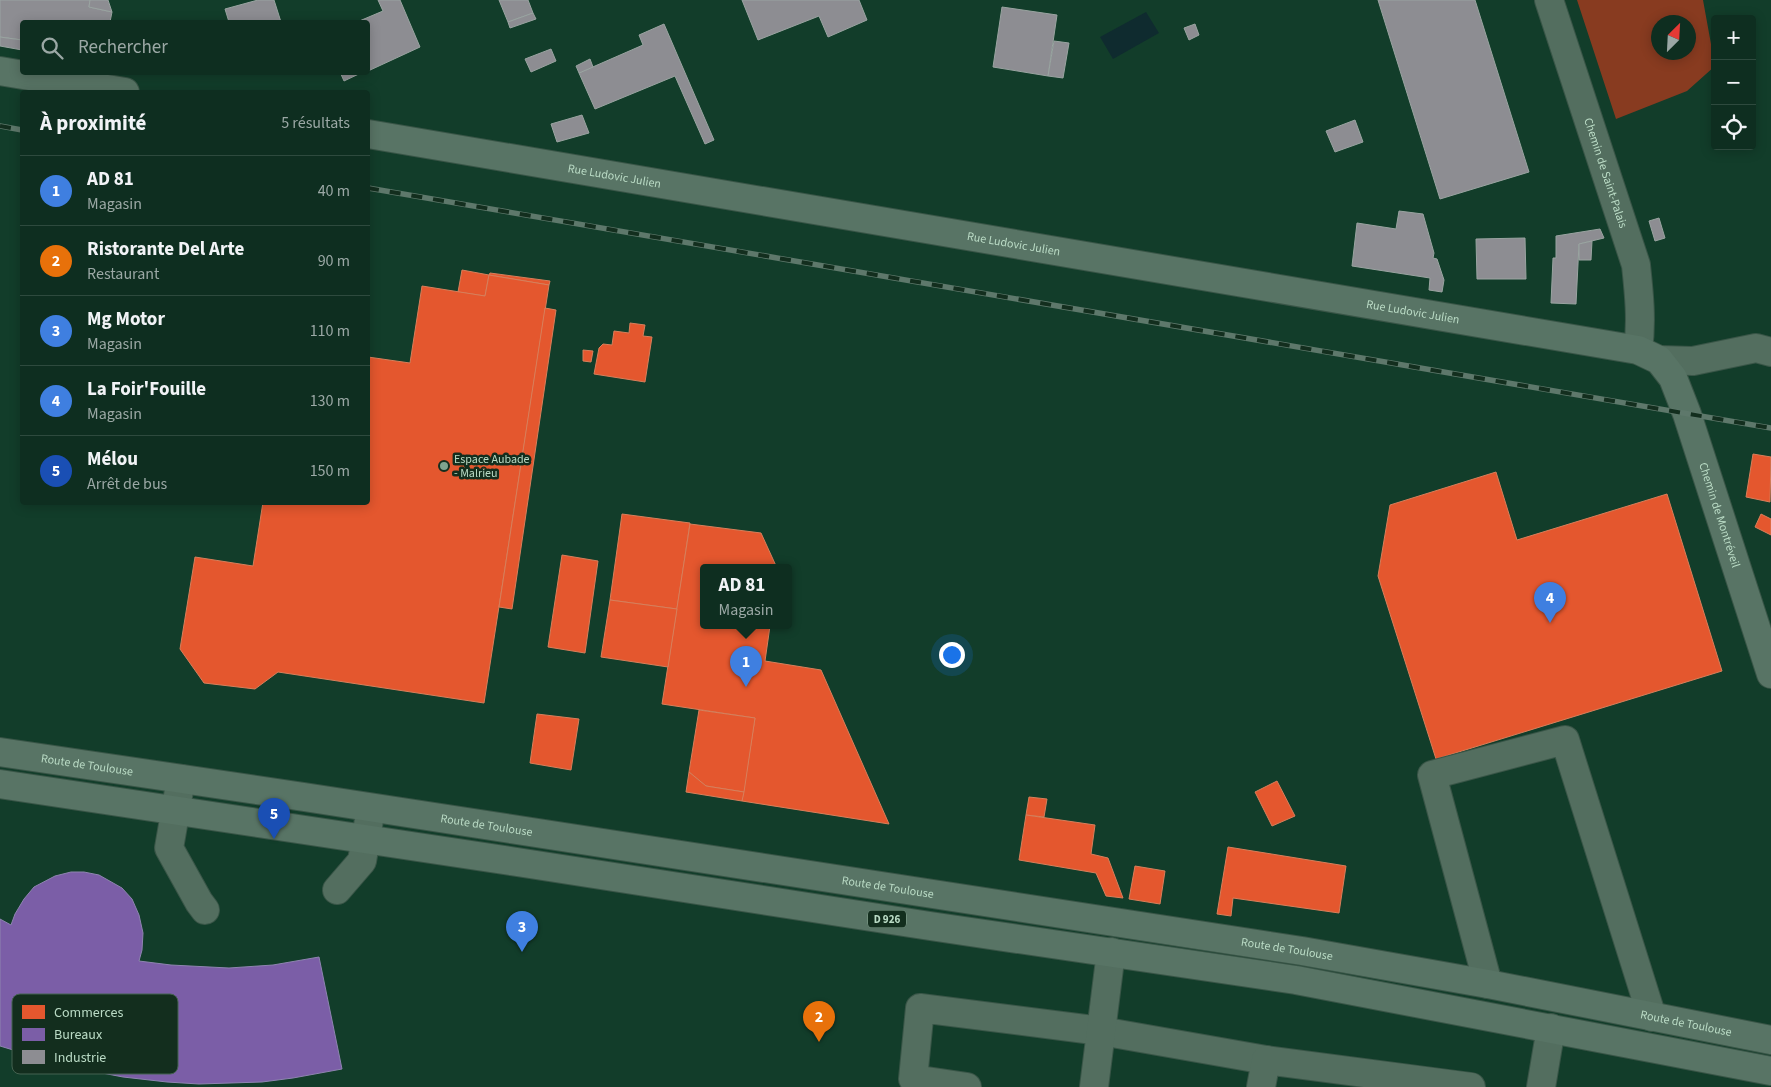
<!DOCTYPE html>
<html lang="fr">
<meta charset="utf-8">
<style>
:root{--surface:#0e2e20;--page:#173629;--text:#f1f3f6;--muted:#9ba8a5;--line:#2e4a3e;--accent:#db2777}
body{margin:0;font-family:"Source Sans 3",sans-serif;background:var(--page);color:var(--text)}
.controls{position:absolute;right:15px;top:15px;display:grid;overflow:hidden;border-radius:5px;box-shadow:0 2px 12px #0003}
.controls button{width:45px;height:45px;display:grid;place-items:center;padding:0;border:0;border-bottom:1px solid var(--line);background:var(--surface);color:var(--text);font:25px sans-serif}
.compass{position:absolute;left:1651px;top:15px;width:45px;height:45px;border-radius:50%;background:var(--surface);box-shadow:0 2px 12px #0003;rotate:24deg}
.you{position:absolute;left:951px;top:654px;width:18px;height:18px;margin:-12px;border:4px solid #fff;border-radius:50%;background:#1a73e8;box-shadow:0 0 0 8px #1a73e833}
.badge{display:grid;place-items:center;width:32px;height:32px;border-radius:50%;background:var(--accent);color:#fff;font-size:16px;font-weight:700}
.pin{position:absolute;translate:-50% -41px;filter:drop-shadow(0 1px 2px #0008)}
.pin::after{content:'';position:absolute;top:26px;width:18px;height:15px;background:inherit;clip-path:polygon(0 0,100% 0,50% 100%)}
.popup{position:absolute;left:700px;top:564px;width:92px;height:65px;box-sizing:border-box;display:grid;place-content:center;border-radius:5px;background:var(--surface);filter:drop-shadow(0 1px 4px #0005);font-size:16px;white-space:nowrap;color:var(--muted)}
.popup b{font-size:19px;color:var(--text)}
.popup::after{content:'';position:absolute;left:50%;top:100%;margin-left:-10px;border:10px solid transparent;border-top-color:var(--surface)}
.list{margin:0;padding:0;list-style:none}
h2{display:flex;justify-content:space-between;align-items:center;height:65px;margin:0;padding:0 20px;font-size:21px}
h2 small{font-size:16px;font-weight:400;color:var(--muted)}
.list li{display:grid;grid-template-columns:32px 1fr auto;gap:15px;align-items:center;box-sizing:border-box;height:70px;padding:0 20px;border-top:1px solid var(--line)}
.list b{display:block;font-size:19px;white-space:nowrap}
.list p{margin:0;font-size:16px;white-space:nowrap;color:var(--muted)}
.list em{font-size:16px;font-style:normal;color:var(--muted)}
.icon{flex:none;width:28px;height:28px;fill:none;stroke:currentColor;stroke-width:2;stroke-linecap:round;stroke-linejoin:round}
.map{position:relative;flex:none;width:1771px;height:1087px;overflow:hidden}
.search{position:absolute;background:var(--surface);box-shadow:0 2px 12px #0003;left:20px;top:20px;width:350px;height:55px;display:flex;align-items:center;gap:12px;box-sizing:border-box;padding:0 18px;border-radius:5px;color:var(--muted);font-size:19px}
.panel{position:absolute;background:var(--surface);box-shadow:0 2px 12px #0003;left:20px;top:90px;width:350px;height:415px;border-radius:5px}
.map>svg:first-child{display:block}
</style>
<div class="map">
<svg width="1771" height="1087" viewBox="0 0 1771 1087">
<rect width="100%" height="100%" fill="#123d2a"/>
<path fill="#883b20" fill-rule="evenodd" d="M1577,0H1703L1715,66L1687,91L1616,119ZM1658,22H1688V52H1658Z"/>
<path fill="#0f2b2f" d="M1146,12L1159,33L1113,59L1100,37Z"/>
<g fill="#e4572e" stroke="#d77f5b">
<path d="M462,270L489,275L485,296L458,292Z"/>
<path d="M490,273L550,281L549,285L489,275Z"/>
<path d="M489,275L549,285L484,703L278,672L255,689L204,683L180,649L195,557L253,566L263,502H368V357L410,363L422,286L485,296Z"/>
<path d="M545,308L556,310L512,609L499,607Z"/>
<path d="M630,323L645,325L643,336L652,337L645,382L594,374L599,348L603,344L612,345L614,331L629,333Z"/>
<path d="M583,350L593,351L591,362L583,361Z"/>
<path d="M1753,454L1771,457L1770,502L1746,497Z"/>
<path d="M1496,472L1517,540L1667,494L1722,671L1436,759L1378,576L1390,505Z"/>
<path d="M622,514L690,523L677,609L610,600Z"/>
<path d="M1761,514L1771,519V535L1755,527Z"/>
<path d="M690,524L761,533L777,568H704V626H770L765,661L821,670L889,824L742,801L755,718L662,704Z"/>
<path d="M562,555L598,561L585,653L548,647Z"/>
<path d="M610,600L677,609L668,667L601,657Z"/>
<path d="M957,643L961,656L946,661L941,648Z"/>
<path d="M699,710L755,718L744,792L706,786L689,772Z"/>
<path d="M537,714L579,719L571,770L530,763Z"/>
<path d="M689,772L706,786L744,792L742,801L686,792Z"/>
<path d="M1277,781L1295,816L1272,826L1255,792Z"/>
<path d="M1029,797L1047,799L1044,817L1026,815Z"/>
<path d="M1026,815L1095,825L1091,854L1108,858L1123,898L1106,896L1096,873L1019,860Z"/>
<path d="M1228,847L1346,866L1339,913L1233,898L1231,916L1217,914Z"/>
<path d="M1135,866L1165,871L1160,904L1129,899Z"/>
</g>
<path fill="#7b5ea7" stroke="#8e84b0" d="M71,872H84L99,875L122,888L132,899L139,915L143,933L142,950L139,961L171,965L229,968L273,965L319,957L342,1069L293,1078L262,1082L199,1084L167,1082L123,1077L66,1066L0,1046V919L11,925L15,914L24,899L34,887L55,876Z"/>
<g fill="#8d8d92" stroke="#9aa4a1">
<path d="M0,0H90L89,7L112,12L110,22H22V40L0,37Z"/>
<path d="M90,0H108L112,12L89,7Z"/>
<path d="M258,0H274L281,22H229L225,9Z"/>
<path d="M378,0H400L420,47L368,71V22H357L383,11Z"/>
<path d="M499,0H528L533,13L508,22Z"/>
<path d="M742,0H859L867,20L828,37L819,16L758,40Z"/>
<path d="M1378,0H1475L1529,172L1440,199Z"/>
<path d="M1002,7L1057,15L1048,76L993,67Z"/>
<path d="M533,13L536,19L510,28L508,22Z"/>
<path d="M664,24L714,140L705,144L675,76L595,109L579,73L643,45L639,35Z"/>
<path d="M1195,24L1199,35L1189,40L1184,28Z"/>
<path d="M0,37L22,40V50L0,46Z"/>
<path d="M1054,41L1069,43L1063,78L1048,76Z"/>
<path d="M551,49L556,61L531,72L525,59Z"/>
<path d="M590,59L593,67L579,73L576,66Z"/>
<path d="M340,72H363L344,81Z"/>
<path d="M582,115L589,133L557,142L551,124Z"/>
<path d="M1355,120L1363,142L1335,152L1326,131Z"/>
<path d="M1399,211L1423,214L1434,253L1433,258L1437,259L1444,280L1442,292L1429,290L1430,278L1352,266L1357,223L1396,229Z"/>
<path d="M1659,218L1665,238L1655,241L1649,221Z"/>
<path d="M1600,229L1604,238L1579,244L1576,304L1551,303L1553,258H1556V236Z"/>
<path d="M1525,238L1526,279H1477L1476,239Z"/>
<path d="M1592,241L1591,260H1579V244Z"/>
</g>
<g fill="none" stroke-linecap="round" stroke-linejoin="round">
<defs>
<g id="minor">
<path id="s1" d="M1549,0L1636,265C1639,293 1642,321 1638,350"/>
<path d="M1659,360L1693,361L1756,348L1771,352"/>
<path d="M181,779L169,848L199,902L205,910"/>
<path d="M337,890L362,861L371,808"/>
<path d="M1488,984L1432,775L1565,740L1652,1017"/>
<path d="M967,1087L913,1079L920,1008L1101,1031L1266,1060"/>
<path d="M1094,1087L1111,952"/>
<path d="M1261,1087L1266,1060L1471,1087"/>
<path d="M1541,1087L1551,1028"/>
</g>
<g id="major">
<path d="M0,71L125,92"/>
<path id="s2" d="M368,134L1638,350L1659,360L1673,378L1687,414L1771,674"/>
<path id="s3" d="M0,752L304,797L1302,951L1488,984L1771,1040"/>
<path d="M0,784L517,862L930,926L1296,980L1771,1071"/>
</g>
</defs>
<use href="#minor" stroke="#395547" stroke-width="30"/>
<use href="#major" stroke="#395547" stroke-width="30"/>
<use href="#minor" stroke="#536e5f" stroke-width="28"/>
<use href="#major" stroke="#587465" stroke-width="28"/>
<defs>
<g id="rail">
<path d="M0,126L22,130"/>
<path d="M368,188L1771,428"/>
</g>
</defs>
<use href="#rail" stroke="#5e786b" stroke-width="5.5"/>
<use href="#rail" stroke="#132e1e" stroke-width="4" stroke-dasharray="11" stroke-linecap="butt"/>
</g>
<circle fill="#7fa48f" stroke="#132e1e" stroke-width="2" cx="444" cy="466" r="5"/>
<g text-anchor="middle" stroke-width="5" stroke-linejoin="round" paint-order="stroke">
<rect fill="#132e1e" stroke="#88a793" stroke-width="1" x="868" y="910.5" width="38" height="17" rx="4"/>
<g font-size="11" font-weight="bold" fill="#badbc5">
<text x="887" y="923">D 926</text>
</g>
<g font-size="12" fill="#badbc5" stroke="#132e1e">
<text dy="4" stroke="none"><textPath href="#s1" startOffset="182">Chemin de Saint-Palais</textPath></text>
<text dy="4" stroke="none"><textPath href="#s2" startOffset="250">Rue Ludovic Julien</textPath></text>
<text dy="4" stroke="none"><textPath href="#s2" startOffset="655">Rue Ludovic Julien</textPath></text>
<text dy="4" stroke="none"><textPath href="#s2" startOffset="1060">Rue Ludovic Julien</textPath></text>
<text dy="4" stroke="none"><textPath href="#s2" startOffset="1479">Chemin de Montréveil</textPath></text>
<text dy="4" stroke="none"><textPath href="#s3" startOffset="88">Route de Toulouse</textPath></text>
<text dy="4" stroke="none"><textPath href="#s3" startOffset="492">Route de Toulouse</textPath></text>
<text dy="4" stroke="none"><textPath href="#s3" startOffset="898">Route de Toulouse</textPath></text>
<text dy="4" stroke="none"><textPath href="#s3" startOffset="1302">Route de Toulouse</textPath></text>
<text dy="4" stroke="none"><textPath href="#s3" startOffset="1708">Route de Toulouse</textPath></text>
</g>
<g font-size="12" fill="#badbc5" stroke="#132e1e" text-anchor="start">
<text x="454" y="463">Espace Aubade<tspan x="454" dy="14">- Malrieu</tspan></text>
</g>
</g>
<rect x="12" y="994" width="166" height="80" rx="8" fill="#132e1e" stroke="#456250" stroke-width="1"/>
<rect x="22" y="1005" width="23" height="14" fill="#e4572e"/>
<rect x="22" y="1028" width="23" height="13" fill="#7b5ea7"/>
<rect x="22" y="1050" width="23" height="14" fill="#8d8d92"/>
<g font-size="14" fill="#badbc5">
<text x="54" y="1017">Commerces</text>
<text x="54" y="1039">Bureaux</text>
<text x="54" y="1062">Industrie</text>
</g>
</svg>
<div class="controls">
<button>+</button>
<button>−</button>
<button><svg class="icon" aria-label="locate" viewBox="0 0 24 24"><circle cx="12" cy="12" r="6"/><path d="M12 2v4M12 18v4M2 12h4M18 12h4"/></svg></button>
</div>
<svg class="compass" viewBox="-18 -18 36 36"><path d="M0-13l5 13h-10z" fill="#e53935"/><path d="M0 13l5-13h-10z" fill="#9ba8a5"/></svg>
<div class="you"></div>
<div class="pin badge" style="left:746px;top:687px;background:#3f7fe0">1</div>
<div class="popup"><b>AD 81</b>Magasin</div>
<div class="pin badge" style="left:819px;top:1042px;background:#e8710a">2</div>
<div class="pin badge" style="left:522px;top:952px;background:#3f7fe0">3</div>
<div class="pin badge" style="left:1550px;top:623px;background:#3f7fe0">4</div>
<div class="pin badge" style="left:274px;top:839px;background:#1a4fb4">5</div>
<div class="search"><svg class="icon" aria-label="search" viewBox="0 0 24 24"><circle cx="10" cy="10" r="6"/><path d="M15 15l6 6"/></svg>Rechercher</div>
<section class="panel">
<h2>À proximité<small>5 résultats</small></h2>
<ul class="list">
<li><span class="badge" style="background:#3f7fe0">1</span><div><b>AD 81</b><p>Magasin</p></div><em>40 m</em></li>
<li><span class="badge" style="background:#e8710a">2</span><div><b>Ristorante Del Arte</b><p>Restaurant</p></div><em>90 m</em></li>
<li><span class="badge" style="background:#3f7fe0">3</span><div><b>Mg Motor</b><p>Magasin</p></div><em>110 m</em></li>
<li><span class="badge" style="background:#3f7fe0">4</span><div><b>La Foir'Fouille</b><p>Magasin</p></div><em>130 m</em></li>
<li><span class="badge" style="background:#1a4fb4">5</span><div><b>Mélou</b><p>Arrêt de bus</p></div><em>150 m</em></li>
</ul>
</section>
</div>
